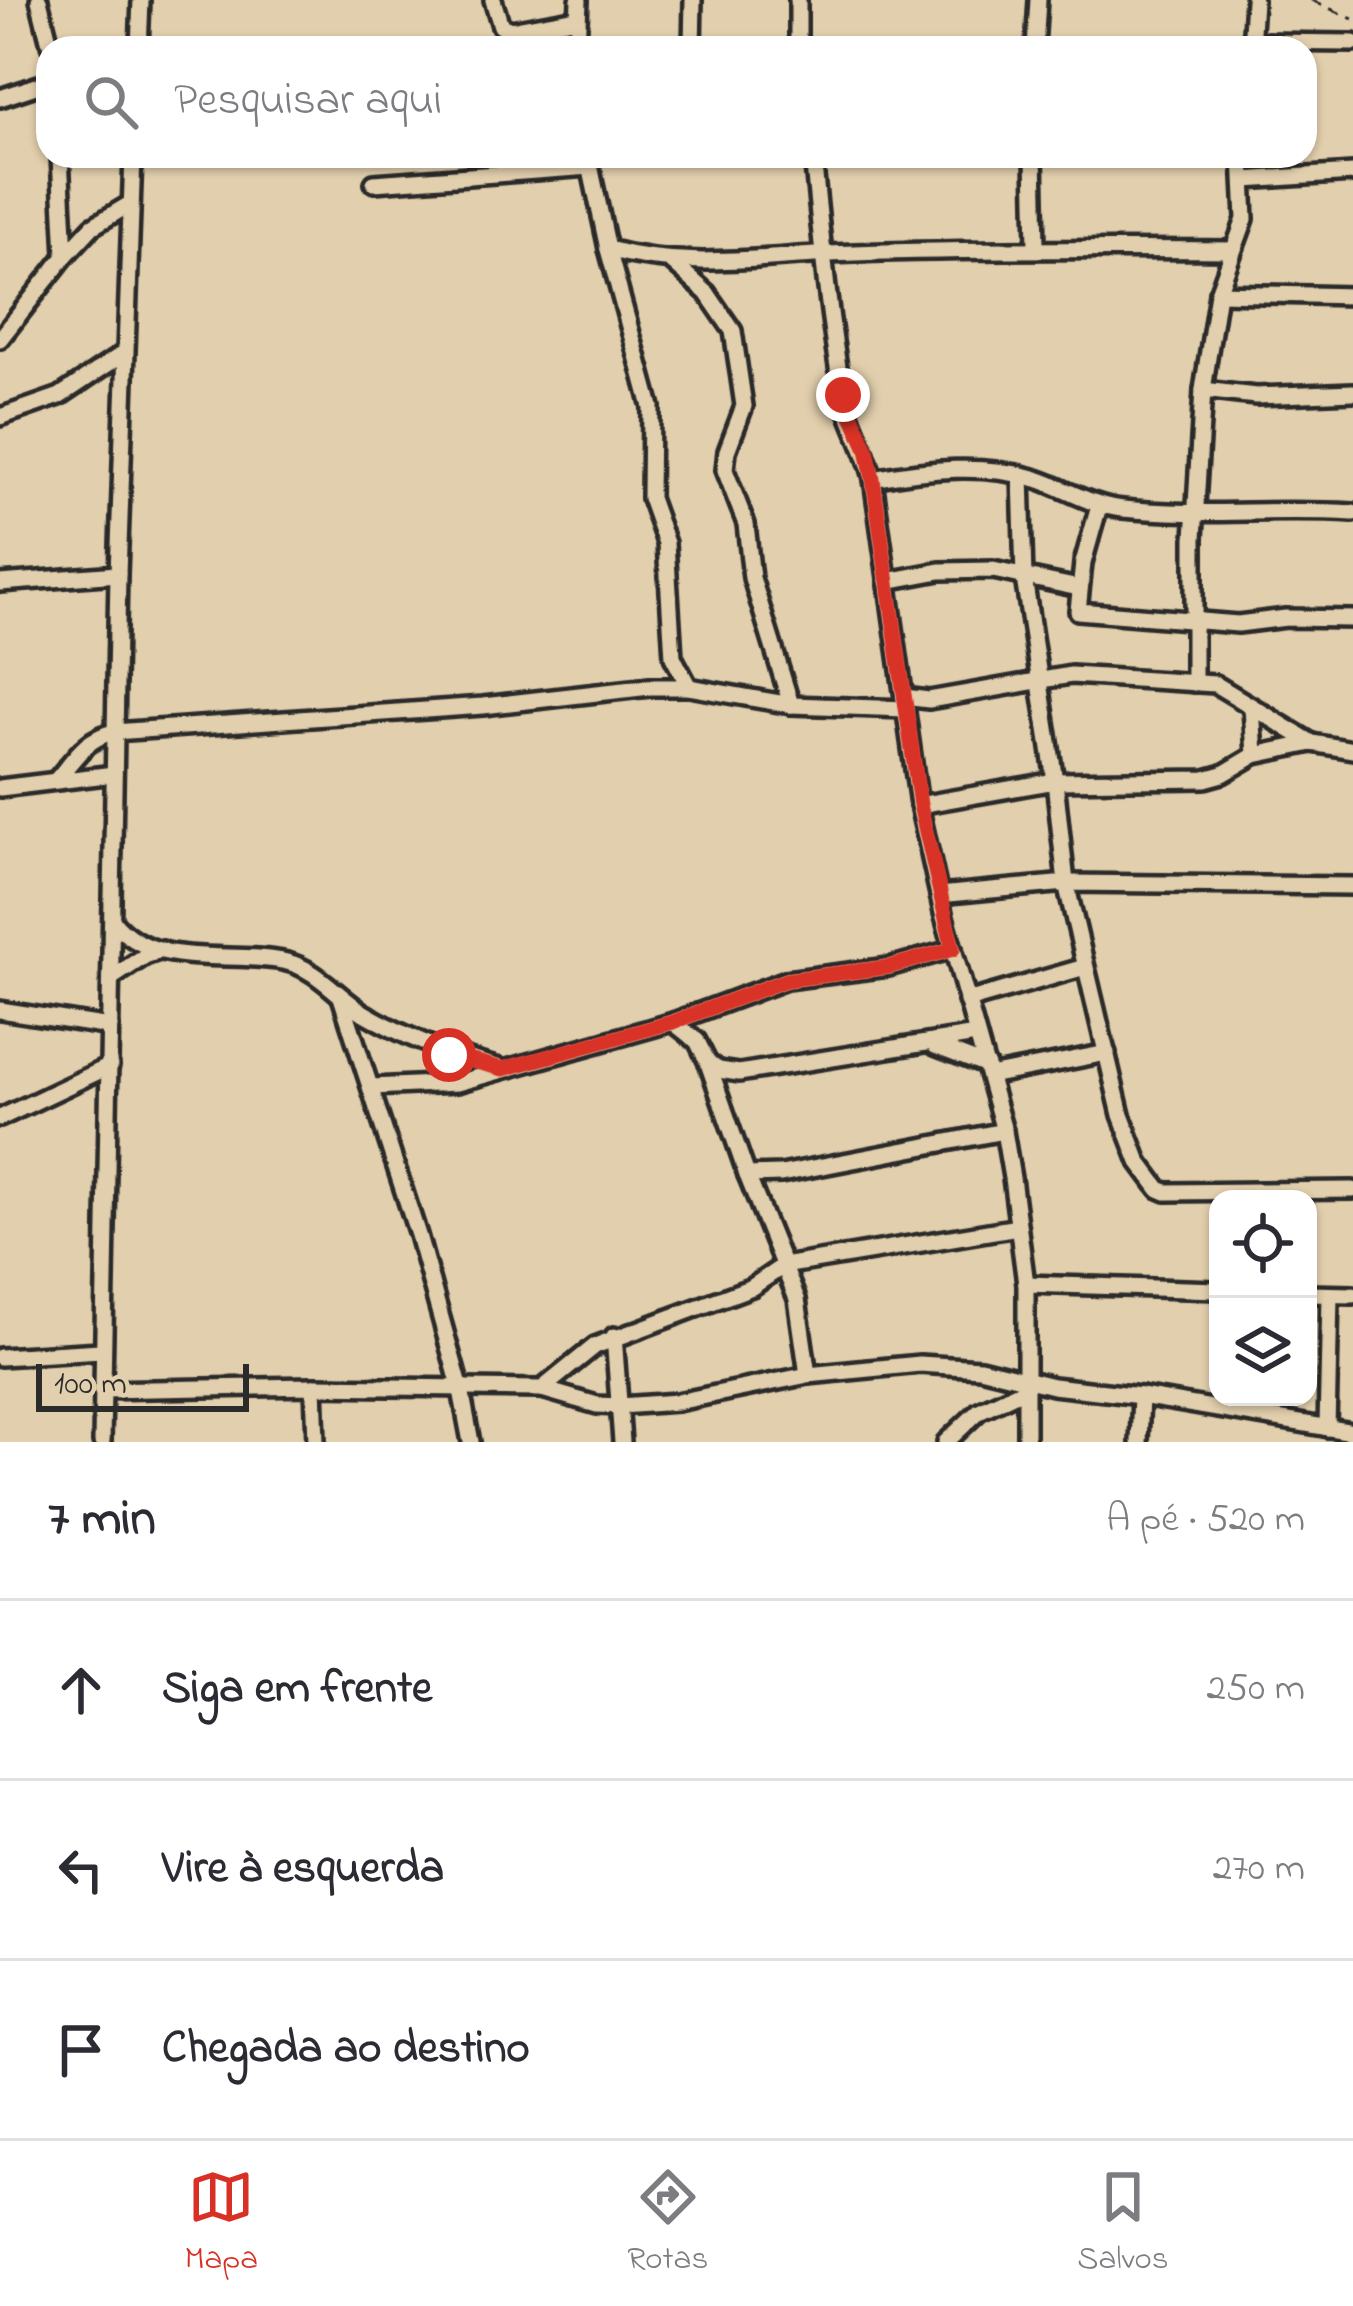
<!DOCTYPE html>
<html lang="pt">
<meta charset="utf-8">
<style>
:root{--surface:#fff;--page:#f2f2f3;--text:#2b2b33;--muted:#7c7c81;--line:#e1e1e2;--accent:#d93025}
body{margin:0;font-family:"Indie Flower",sans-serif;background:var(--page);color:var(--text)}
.controls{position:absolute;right:36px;bottom:36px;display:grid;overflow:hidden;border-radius:24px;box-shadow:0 3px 9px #0004}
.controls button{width:108px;height:108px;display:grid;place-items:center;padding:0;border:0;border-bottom:3px solid var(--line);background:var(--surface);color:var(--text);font:60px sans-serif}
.scale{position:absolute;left:36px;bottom:30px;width:213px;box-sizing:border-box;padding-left:12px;border:6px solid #2b2b2b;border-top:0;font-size:33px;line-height:42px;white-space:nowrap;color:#2b2b2b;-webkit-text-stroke:9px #e2cfad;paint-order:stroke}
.stop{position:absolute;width:36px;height:36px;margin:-27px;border:9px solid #d93025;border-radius:50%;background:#fff}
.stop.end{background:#d93025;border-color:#fff;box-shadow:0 3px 12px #0008}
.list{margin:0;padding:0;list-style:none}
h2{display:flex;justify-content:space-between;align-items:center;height:156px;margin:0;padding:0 48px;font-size:51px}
h2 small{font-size:39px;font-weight:400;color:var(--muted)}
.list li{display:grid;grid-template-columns:78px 1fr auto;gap:36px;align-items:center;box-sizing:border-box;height:180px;padding:0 48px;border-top:3px solid var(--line)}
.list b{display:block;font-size:45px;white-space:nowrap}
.list em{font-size:39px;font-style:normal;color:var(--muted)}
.icon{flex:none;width:66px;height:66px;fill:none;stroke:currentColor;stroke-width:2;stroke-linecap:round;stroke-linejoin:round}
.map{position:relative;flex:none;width:1353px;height:1442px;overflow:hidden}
.search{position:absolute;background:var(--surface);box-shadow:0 3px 9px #0004;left:36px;right:36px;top:36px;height:132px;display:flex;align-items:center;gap:30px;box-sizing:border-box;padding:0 42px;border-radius:36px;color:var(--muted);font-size:45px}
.sheet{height:696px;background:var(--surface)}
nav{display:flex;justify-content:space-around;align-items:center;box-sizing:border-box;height:168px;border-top:3px solid var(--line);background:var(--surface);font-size:33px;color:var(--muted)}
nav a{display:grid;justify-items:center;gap:6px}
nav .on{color:var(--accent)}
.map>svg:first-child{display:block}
</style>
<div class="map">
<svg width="1353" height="1442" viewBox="0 0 1353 1442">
<rect width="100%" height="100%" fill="#e2cfad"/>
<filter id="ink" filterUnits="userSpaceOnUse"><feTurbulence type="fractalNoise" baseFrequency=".00833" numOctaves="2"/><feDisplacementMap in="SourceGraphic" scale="24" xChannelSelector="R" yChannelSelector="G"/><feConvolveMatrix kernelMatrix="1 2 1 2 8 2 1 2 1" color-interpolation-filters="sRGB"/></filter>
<g filter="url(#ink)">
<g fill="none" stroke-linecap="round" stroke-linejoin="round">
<defs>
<g id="street">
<path d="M39,0L51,48"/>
<path d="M493,0L501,26L511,30L577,18"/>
<path d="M798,0V48"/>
<path d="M1251,42L1353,43"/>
<path d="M139,48L141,0"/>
<path d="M577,48L579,0"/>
<path d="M692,48L693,0"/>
<path d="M1035,48L1038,0"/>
<path d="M1251,48L1254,0"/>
<path d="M0,98L48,82"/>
<path d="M60,156L65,256"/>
<path d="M588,156L608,249C690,272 772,255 855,253C981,249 1107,249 1233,250"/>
<path d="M813,156C821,234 828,313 842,390C847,419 866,447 873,479L919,805L943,913L1004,1131L1012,1178L1026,1284V1442"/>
<path d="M1034,156L1036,247"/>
<path d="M1244,180L1353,173"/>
<path d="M374,183L590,167"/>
<path d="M608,249L651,407L650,498L666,543L673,657L689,687"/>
<path d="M670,260L707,293L733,331L744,406L727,451L725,470L746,524L752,578L791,705"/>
<path d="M1218,293L1353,296"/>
<path d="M0,339L65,256L93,226L130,204"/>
<path d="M1203,390L1256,396L1353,392"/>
<path d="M0,417L60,396L124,353"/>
<path d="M1021,476L1024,578L1055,781L1066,883L1121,1115L1139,1162L1159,1189L1166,1192L1353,1190"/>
<path d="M873,479C926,469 985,463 1037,479C1067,489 1091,506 1123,509C1200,517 1276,508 1353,513"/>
<path d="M1099,506L1083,563L1078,611L1238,624L1286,618L1353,619"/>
<path d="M887,581L940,571L993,570L1079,588"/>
<path d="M0,583L118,574"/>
<path d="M1194,683V538L1203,390L1218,293L1245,219L1242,156"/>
<path d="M904,697L929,700L1071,675L1215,684L1312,743L1353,750"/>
<path d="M1252,707L1255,755"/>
<path d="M57,779C75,758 86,738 114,732L483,706L650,687H689L791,705L906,709"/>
<path d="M0,788L114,774"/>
<path d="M919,805L1055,781L1205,779L1223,774L1255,755L1312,743"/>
<path d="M939,895L1066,883L1353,886"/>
<path d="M113,921C154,972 231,949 287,962C317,969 338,997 364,1013C408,1039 451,1055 500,1068"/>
<path d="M113,977L145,956L162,950"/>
<path d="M341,997L418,1235L461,1390L471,1442"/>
<path d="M967,1001L1085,967"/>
<path d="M0,1010L110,1027"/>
<path d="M673,1022L697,1041L708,1063L747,1175L797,1299L808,1375"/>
<path d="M935,1046L987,1066"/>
<path d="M708,1063L719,1070L739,1073L976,1035"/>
<path d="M989,1076L1107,1053"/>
<path d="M372,1087L457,1083L673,1022L786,980L889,967L953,949"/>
<path d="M0,1118L110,1066"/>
<path d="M747,1175L781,1174L1004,1131"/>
<path d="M1026,1284L1218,1290"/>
<path d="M1308,1294L1353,1295"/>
<path d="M614,1336L622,1442"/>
<path d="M0,1357L101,1351"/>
<path d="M314,1386L316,1442"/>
<path d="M542,1389L595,1346L752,1287L783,1266L1018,1227"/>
<path d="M101,1390L314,1386L542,1389L597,1405L620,1406L677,1402L808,1375L920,1364L980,1368L1053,1386L1141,1396L1353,1432"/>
<path d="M1327,1428L1330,1295"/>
<path d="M102,1442L118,574L133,156"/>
<path d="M946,1442L979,1411L1025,1389"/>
<path d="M1139,1442L1141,1396"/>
</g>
</defs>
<use href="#street" stroke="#2b2b2b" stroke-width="24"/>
<path stroke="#2b2b2b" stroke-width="3" stroke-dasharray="12 9" stroke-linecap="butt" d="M1311,0L1353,19"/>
<use href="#street" stroke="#e2cfad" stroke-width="15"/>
</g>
</g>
<g fill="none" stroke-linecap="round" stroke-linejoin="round" filter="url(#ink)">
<path stroke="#d93025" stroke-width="15" d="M449,1055L503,1069L673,1022L786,980L889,967L953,949L920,805L873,479L867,449L843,395"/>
</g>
</svg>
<div class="controls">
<button><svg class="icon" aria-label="locate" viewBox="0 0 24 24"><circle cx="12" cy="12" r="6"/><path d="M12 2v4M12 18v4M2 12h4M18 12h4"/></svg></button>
<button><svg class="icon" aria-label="layers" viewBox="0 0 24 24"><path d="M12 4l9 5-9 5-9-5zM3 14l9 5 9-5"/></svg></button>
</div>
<div class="scale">100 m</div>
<div class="stop" style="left:449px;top:1055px"></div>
<div class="stop end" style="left:843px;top:395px"></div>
<div class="search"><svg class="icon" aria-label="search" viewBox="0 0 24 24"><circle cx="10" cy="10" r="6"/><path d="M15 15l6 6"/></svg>Pesquisar aqui</div>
</div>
<section class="sheet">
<h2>7 min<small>A pé · 520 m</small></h2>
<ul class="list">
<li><svg class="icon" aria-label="ahead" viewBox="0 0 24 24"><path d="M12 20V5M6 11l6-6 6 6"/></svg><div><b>Siga em frente</b></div><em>250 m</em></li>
<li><svg class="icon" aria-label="left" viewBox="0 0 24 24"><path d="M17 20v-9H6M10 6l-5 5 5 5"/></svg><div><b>Vire à esquerda</b></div><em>270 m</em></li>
<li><svg class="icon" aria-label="arrive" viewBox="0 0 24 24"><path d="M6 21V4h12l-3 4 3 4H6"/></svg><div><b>Chegada ao destino</b></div></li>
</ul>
</section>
<nav>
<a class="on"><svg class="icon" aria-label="map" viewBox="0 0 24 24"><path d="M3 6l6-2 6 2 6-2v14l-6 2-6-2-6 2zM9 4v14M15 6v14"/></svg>Mapa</a>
<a><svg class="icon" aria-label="directions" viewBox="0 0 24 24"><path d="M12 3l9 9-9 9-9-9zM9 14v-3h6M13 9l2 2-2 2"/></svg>Rotas</a>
<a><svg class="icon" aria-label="saved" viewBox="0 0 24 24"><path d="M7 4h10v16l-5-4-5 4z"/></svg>Salvos</a>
</nav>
